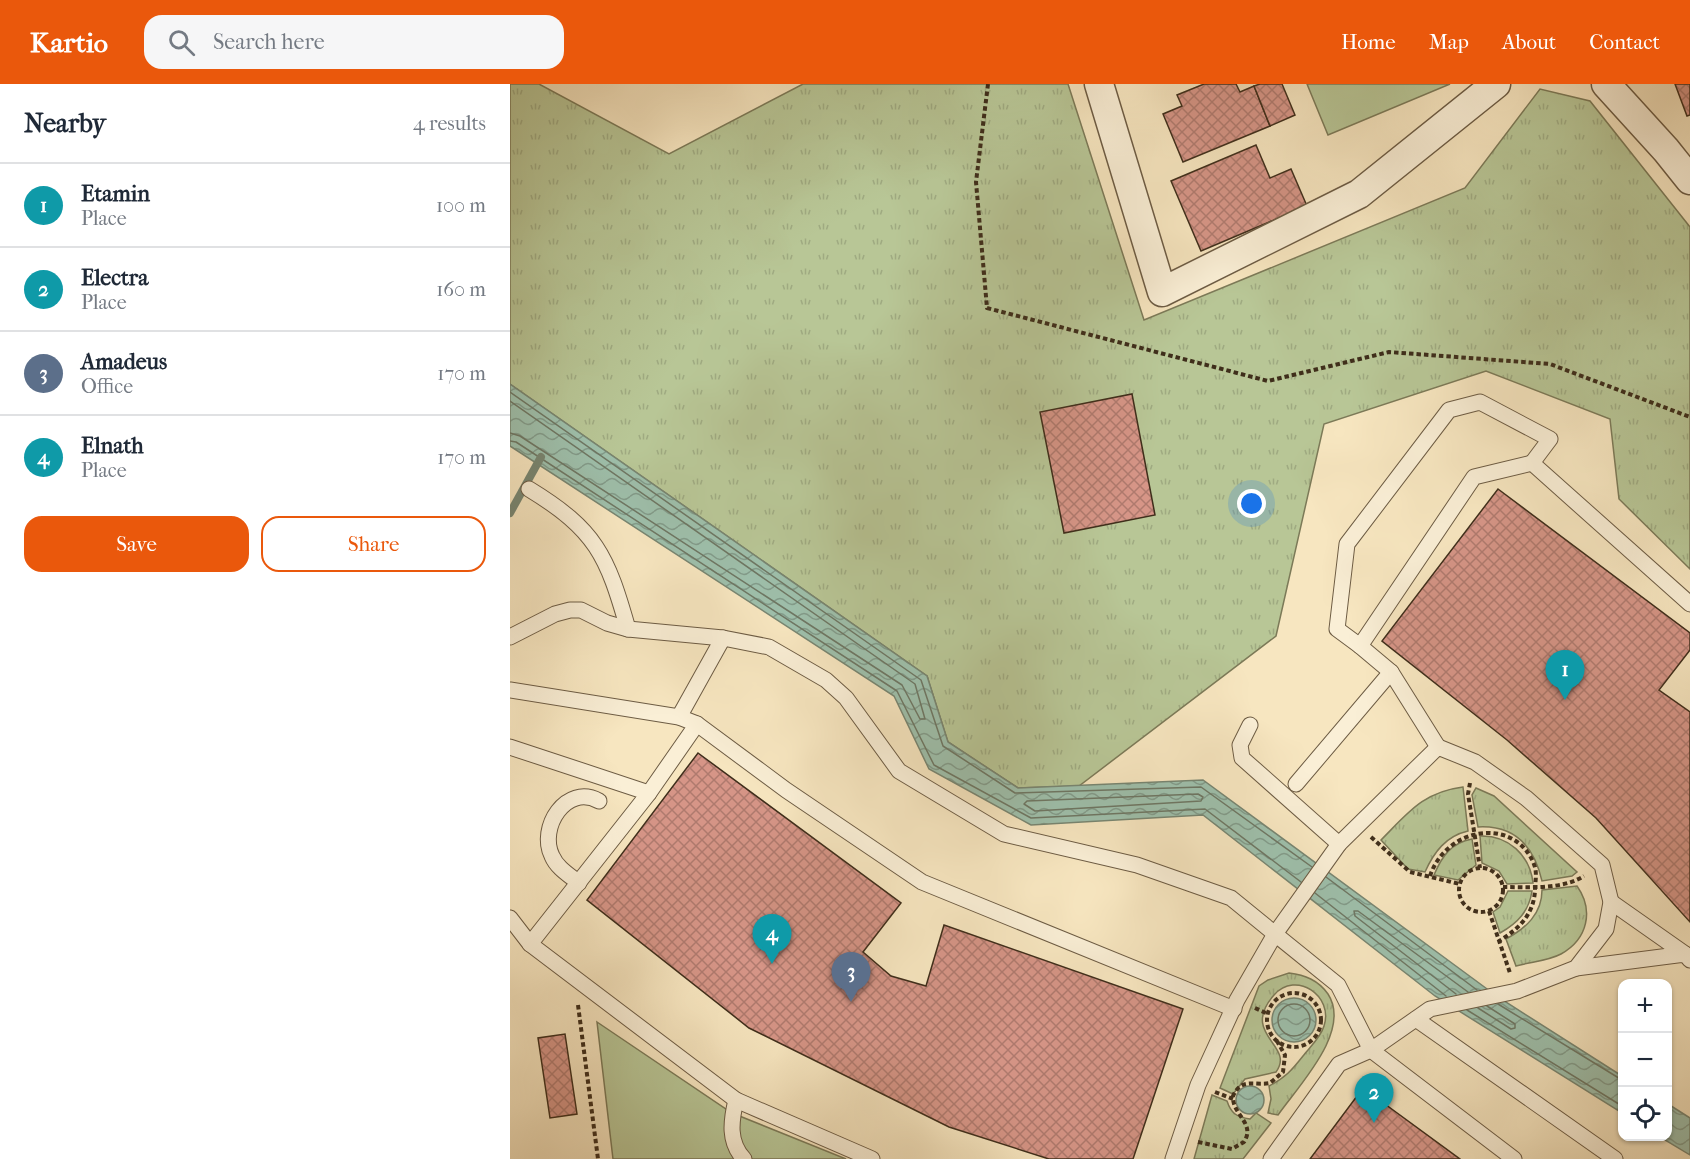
<!DOCTYPE html>
<meta charset="utf-8">
<style>
:root{--surface:#fff;--page:#f6f6f7;--text:#1f2937;--muted:#747a83;--line:#e0e1e3;--accent:#ea580c}
body{margin:0;font-family:"IM FELL French Canon",serif;background:var(--page);color:var(--text)}
.controls{position:absolute;right:18px;bottom:18px;display:grid;overflow:hidden;border-radius:12px;box-shadow:0 2px 4px #0004}
.controls button{width:54px;height:54px;display:grid;place-items:center;padding:0;border:0;border-bottom:2px solid var(--line);background:var(--surface);color:var(--text);font:30px sans-serif}
.you{position:absolute;left:742px;top:420px;width:21px;height:21px;margin:-15px;border:4px solid #fff;border-radius:50%;background:#1a73e8;box-shadow:0 0 0 9px #1a73e833}
.badge{display:grid;place-items:center;width:39px;height:39px;border-radius:50%;background:var(--accent);color:#fff;font-size:20px;font-weight:700}
.pin{position:absolute;translate:-50% -50px;filter:drop-shadow(0 2px 3px #0008)}
.pin::after{content:'';position:absolute;top:32px;width:21px;height:18px;background:inherit;clip-path:polygon(0 0,100% 0,50% 100%)}
.list{margin:0;padding:0;list-style:none}
h2{display:flex;justify-content:space-between;align-items:center;height:78px;margin:0;padding:0 24px;font-size:26px}
h2 small{font-size:20px;font-weight:400;color:var(--muted)}
.list li{display:grid;grid-template-columns:39px 1fr auto;gap:18px;align-items:center;box-sizing:border-box;height:84px;padding:0 24px;border-top:2px solid var(--line)}
.list b{display:block;font-size:22px;white-space:nowrap}
.list p{margin:0;font-size:20px;white-space:nowrap;color:var(--muted)}
.list em{font-size:20px;font-style:normal;color:var(--muted)}
.actions{display:flex;gap:12px;padding:18px 24px}
.actions a{flex:1;padding:14px 0;border:2px solid var(--accent);border-radius:18px;text-align:center;font-size:21px;color:var(--accent)}
.actions .main{background:var(--accent);color:#fff}
.icon{flex:none;width:33px;height:33px;fill:none;stroke:currentColor;stroke-width:2;stroke-linecap:round;stroke-linejoin:round}
.map{position:relative;flex:none;width:1180px;height:1075px;overflow:hidden}
header{display:flex;align-items:center;gap:36px;box-sizing:border-box;height:84px;padding:0 30px;background:var(--accent);color:#fff}
header strong{font-size:28px}
nav{display:flex;gap:33px;margin-inline-start:auto;font-size:21px}
.search{width:420px;height:54px;background:var(--page);display:flex;align-items:center;gap:15px;box-sizing:border-box;padding:0 21px;border-radius:18px;color:var(--muted);font-size:22px}
main{display:flex}
aside{flex:1;background:var(--surface)}
.map>svg:first-child{display:block}
</style>
<header>
<strong>Kartio</strong>
<div class="search"><svg class="icon" aria-label="search" viewBox="0 0 24 24"><circle cx="10" cy="10" r="6"/><path d="M15 15l6 6"/></svg>Search here</div>
<nav><a>Home</a><a>Map</a><a>About</a><a>Contact</a></nav>
</header>
<main>
<aside>
<h2>Nearby<small>4 results</small></h2>
<ul class="list">
<li><span class="badge" style="background:#0f9aa8">1</span><div><b>Etamin</b><p>Place</p></div><em>100 m</em></li>
<li><span class="badge" style="background:#0f9aa8">2</span><div><b>Electra</b><p>Place</p></div><em>160 m</em></li>
<li><span class="badge" style="background:#5c6f8a">3</span><div><b>Amadeus</b><p>Office</p></div><em>170 m</em></li>
<li><span class="badge" style="background:#0f9aa8">4</span><div><b>Elnath</b><p>Place</p></div><em>170 m</em></li>
</ul>
<div class="actions"><a class="main">Save</a><a>Share</a></div>
</aside>
<div class="map">
<svg width="1180" height="1075" viewBox="0 0 1180 1075">
<defs>
<pattern id="grass-tufts" width="24" height="20" patternUnits="userSpaceOnUse" patternTransform="scale(1.5)"><rect width="24" height="20" fill="#b8c696"/><path d="M3 7l-1-3M5 7V3M7 7l1-3M15 17l-1-3M17 17v-4M19 17l1-3" fill="none" stroke="#9faa81"/></pattern>
<pattern id="water-waves" width="16" height="10" patternUnits="userSpaceOnUse" patternTransform="scale(1.5)"><rect width="16" height="10" fill="#9ec0ac"/><path d="M0 5q4-4 8 0t8 0" fill="none" stroke="#829c8b"/></pattern>
<pattern id="building-cross-hatch" width="8" height="8" patternUnits="userSpaceOnUse" patternTransform="scale(1.5)"><rect width="8" height="8" fill="#d69587"/><path d="M0 0l8 8M0 8l8-8" fill="none" stroke="#af7a6e"/></pattern>
</defs>
<rect width="100%" height="100%" fill="#f7e6c0"/>
<filter id="stains"><feTurbulence type="fractalNoise" baseFrequency=".00333" numOctaves="4"/><feColorMatrix values="0 0 0 0 .2 0 0 0 0 .09 0 0 0 0 .02 0 0 0 .5 -.17"/></filter>
<radialGradient id="worn" r=".72"><stop offset=".6" stop-color="#630" stop-opacity="0"/><stop offset="1" stop-color="#630" stop-opacity=".3"/></radialGradient>
<g fill="url(#grass-tufts)" stroke="#7c7a58" stroke-width="1.5">
<path d="M0,0H29L159,70L293,0H558L634,236L955,104L1030,5L1080,17L1180,143V485L1109,415L1100,335L976,287L814,340L766,552L569,702L508,704L438,658L417,592L0,300Z"/>
<path d="M953,703L958,747C936,752 924,768 915,788L898,785L871,756C898,729 913,708 953,703Z"/>
<path d="M966,704L984,712L1067,788L1062,792L1032,797C1024,762 1005,741 968,743L962,711Z"/>
<path d="M970,752C998,751 1020,771 1023,799L997,800L989,787L972,779Z"/>
<path d="M962,755L966,781L948,796L924,791C932,772 941,759 962,755Z"/>
<path d="M1067,802C1084,826 1078,855 1051,870C1038,877 1020,878 1006,882L996,855C1016,844 1032,830 1032,806Z"/>
<path d="M998,807H1022C1019,827 1008,839 990,849L983,828L990,823Z"/>
<path d="M779,889C795,891 808,896 818,910C842,947 789,1001 768,1031L758,1029L761,1015L759,1002C775,994 782,986 793,972C800,963 811,953 814,942C824,912 786,886 764,911C729,951 786,961 766,988L735,995L723,1010L710,1004L749,902L758,896Z"/>
<path d="M702,1011L717,1017C721,1029 726,1033 740,1035L746,1029L761,1039L733,1075H684Z"/>
</g>
<g fill="#b8c696" stroke="#7c7a58" stroke-width="1.5">
<path d="M797,0H940L818,51Z"/>
<path d="M87,938L222,1029L336,1075H103Z"/>
</g>
<g fill="url(#water-waves)" stroke="#788672" stroke-width="1.5">
<path d="M0,300L417,592L438,658L508,704L693,696L988,913L1112,992V1029L925,912L693,731L521,741L419,685L384,612L0,362Z"/>
<circle cx="784" cy="936" r="22"/>
<circle cx="740" cy="1016" r="14"/>
<path d="M1158,1020L1180,1034V1071L1150,1053L1158,1052Z"/>
</g>
<g fill="none" stroke-linecap="round" stroke-linejoin="round">
<g stroke="#6e7764" stroke-width="1.5">
<path d="M0,308L411,596L433,662L505,709L691,703L802,783"/>
<path d="M0,317L405,600L415,635H410L392,601L10,352L0,349"/>
<path d="M0,357L6,358L387,607L424,681L521,734L695,725L791,798"/>
<path d="M688,710L693,713L691,717L525,727L514,720L517,717Z"/>
<path d="M816,793L967,906"/>
<path d="M805,809L936,912"/>
<path d="M946,910L845,832L844,827H848L958,908"/>
<path d="M988,920L1112,996"/>
<circle cx="784" cy="936" r="16"/>
<path d="M968,924L1001,945L1005,944V940L977,922"/>
<path d="M957,926L1112,1022"/>
</g>
<path stroke="#788672" stroke-width="8" d="M0,429L31,373"/>
</g>
<g fill="url(#building-cross-hatch)" stroke="#3f2e1b" stroke-width="1.5">
<path d="M694,0H726L730,8L744,2L760,42L673,78L653,30L672,22L667,11Z"/>
<path d="M750,0H772L785,31L760,42L744,2Z"/>
<path d="M1165,0H1180V31L1177,32Z"/>
<path d="M746,61L760,94L781,85L797,122L691,167L661,97Z"/>
<path d="M622,310L645,431L554,449L530,328Z"/>
<path d="M988,405L1180,549V566L1149,606L1180,628V838L1086,734L997,656L872,557Z"/>
<path d="M188,669L391,819L353,868L381,892L416,902L434,841L673,925L623,1075H539L439,1043L239,944L77,816Z"/>
<path d="M55,950L67,1030L40,1034L28,954Z"/>
<path d="M853,1004L950,1075H800Z"/>
</g>
<g fill="none" stroke-linecap="round" stroke-linejoin="round">
<defs>
<g id="service">
<path d="M19,405C86,446 97,471 118,545"/>
<path d="M0,553L45,530L60,526H71L97,539L118,545L213,554L259,563L316,596L336,614L389,687L494,750L627,781L721,814L765,850L829,760L928,663L965,678L1016,714L1092,781L1101,818L1096,845L1066,884L1007,907L920,925L861,966L1004,1075"/>
<path d="M850,562L827,545L837,460L939,326L970,318L1040,355L1022,379"/>
<path d="M0,606L169,633L187,640L276,706L412,798L724,925"/>
<path d="M169,633L213,554"/>
<path d="M740,641L730,661L732,674L829,760"/>
<path d="M0,663L139,709"/>
<path d="M928,663L881,588L850,562L964,393L1022,379L1180,520"/>
<path d="M786,700L881,588"/>
<path d="M69,799C59,791 47,784 42,772C28,744 56,699 89,717"/>
<path d="M1101,818L1175,870"/>
<path d="M0,834L20,860L226,1016L362,1075"/>
<path d="M20,860L139,709L187,640"/>
<path d="M1066,884L1175,870L1180,876"/>
<path d="M906,935L1105,1075"/>
<path d="M226,1016C221,1037 218,1058 234,1075"/>
<path d="M663,1075L688,1001L727,916L765,850L828,901L861,966L829,980L761,1075"/>
</g>
<g id="minor">
<path d="M589,0L652,208L849,110L986,0"/>
<path d="M1096,0L1156,66L1180,96"/>
</g>
</defs>
<use href="#service" stroke="#6d5c44" stroke-width="17"/>
<use href="#minor" stroke="#6d5c44" stroke-width="31"/>
<g stroke="#3f2e1b" stroke-width="4" stroke-dasharray="4.5 3" stroke-linecap="butt">
<path d="M478,0L466,98L477,224L758,297L879,268L1040,280L1180,333"/>
<path d="M960,699L958,710L970,784"/>
<path d="M861,753L900,788L950,800"/>
<circle cx="971" cy="806" r="22"/>
<path d="M920,792C937,741 1008,732 1025,783C1027,792 1025,798 1025,806C1024,830 1009,845 989,857"/>
<path d="M993,803C1018,803 1052,806 1074,792"/>
<path d="M979,827L1000,889"/>
<circle cx="784" cy="936" r="27"/>
<path d="M68,921L88,1075"/>
<path d="M745,924L758,930"/>
<path d="M705,1008L723,1015"/>
<path d="M688,1058L722,1065L734,1058C746,1039 722,1031 723,1012C732,993 744,1002 760,999L773,988L775,971L767,957"/>
</g>
<use href="#service" stroke="#faefd6" stroke-width="15"/>
<use href="#minor" stroke="#faefd6" stroke-width="28"/>
</g>
<rect width="100%" height="100%" filter="url(#stains)"/>
<rect width="100%" height="100%" fill="url(#worn)"/>
</svg>
<div class="controls">
<button>+</button>
<button>−</button>
<button><svg class="icon" aria-label="locate" viewBox="0 0 24 24"><circle cx="12" cy="12" r="6"/><path d="M12 2v4M12 18v4M2 12h4M18 12h4"/></svg></button>
</div>
<div class="you"></div>
<div class="pin badge" style="left:1055px;top:616px;background:#0f9aa8">1</div>
<div class="pin badge" style="left:864px;top:1039px;background:#0f9aa8">2</div>
<div class="pin badge" style="left:341px;top:918px;background:#5c6f8a">3</div>
<div class="pin badge" style="left:262px;top:880px;background:#0f9aa8">4</div>
</div>
</main>
